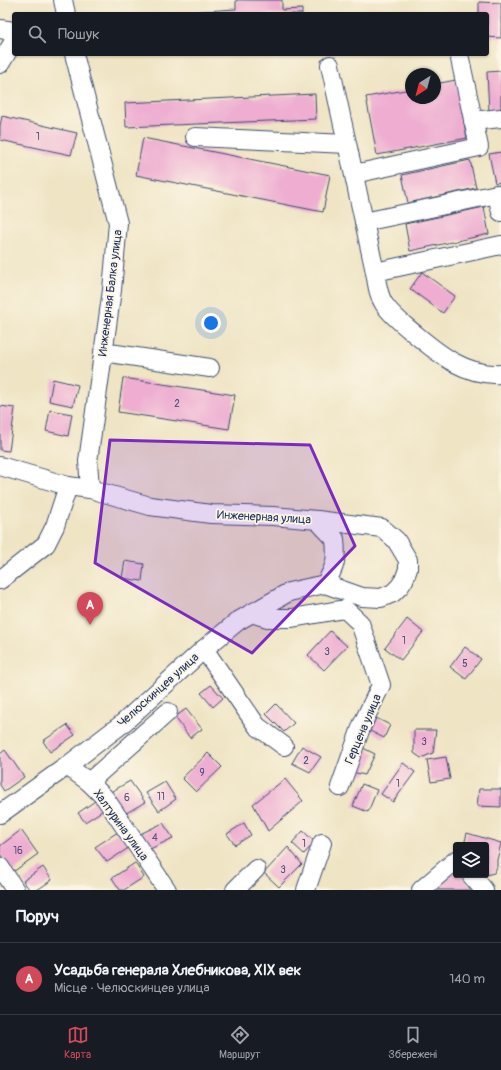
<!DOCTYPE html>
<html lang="uk">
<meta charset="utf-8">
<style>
:root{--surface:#171b24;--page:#20242c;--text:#f1f3f6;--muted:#9ea1a6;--line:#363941;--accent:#d1495b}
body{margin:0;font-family:Pangolin,sans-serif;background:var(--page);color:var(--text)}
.controls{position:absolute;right:12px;bottom:12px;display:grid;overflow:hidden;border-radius:4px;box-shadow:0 1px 3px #0004}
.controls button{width:36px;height:36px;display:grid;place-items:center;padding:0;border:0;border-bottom:1px solid var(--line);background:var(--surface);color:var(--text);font:20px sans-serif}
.compass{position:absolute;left:405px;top:68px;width:36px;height:36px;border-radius:50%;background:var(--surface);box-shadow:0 1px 3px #0004;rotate:216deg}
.you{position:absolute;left:211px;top:323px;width:14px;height:14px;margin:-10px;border:3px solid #fff;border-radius:50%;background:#1a73e8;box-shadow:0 0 0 6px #1a73e833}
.badge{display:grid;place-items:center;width:26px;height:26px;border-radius:50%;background:var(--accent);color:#fff;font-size:13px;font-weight:700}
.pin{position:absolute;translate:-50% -33px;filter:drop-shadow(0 1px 2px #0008)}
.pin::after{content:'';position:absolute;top:21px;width:14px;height:12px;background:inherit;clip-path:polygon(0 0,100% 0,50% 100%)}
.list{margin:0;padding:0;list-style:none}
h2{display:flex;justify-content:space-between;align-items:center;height:52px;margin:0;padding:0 16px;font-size:17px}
h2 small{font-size:13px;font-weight:400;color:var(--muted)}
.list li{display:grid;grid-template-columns:26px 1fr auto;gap:12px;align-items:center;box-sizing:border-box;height:72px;padding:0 16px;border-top:1px solid var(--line)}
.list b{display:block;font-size:15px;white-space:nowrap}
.list p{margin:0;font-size:13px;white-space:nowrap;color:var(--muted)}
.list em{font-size:13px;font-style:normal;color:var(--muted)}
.icon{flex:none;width:22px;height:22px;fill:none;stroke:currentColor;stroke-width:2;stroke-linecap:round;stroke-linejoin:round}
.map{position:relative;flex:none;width:501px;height:890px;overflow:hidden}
.search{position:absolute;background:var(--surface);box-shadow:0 1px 3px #0004;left:12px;right:12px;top:12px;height:44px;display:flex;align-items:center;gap:10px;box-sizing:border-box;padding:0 14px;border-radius:4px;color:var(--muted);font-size:15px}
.sheet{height:124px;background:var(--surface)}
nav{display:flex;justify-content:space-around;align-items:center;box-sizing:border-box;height:56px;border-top:1px solid var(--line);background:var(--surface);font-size:11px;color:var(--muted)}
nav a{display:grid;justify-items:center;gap:2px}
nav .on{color:var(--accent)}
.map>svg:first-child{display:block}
</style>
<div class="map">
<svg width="501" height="890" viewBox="0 0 501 890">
<rect width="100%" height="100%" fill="#fcf5e5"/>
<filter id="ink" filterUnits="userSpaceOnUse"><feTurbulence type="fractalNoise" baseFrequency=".025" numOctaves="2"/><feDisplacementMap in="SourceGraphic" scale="8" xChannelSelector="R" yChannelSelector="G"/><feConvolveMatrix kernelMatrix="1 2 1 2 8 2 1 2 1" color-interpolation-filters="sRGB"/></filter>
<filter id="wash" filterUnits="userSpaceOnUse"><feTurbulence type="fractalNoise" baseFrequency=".012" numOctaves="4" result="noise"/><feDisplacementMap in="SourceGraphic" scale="16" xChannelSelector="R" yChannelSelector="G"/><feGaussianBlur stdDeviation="0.9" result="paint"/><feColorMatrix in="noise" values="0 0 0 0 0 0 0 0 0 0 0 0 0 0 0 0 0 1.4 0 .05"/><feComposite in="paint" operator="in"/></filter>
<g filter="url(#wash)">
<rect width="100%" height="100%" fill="#efe4c4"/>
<g id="blocks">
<g fill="#eeadd1">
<path d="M236,0H282V10L302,9V14H174V13L236,9Z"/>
<path d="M479,2L501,3V38L487,37V14H479Z"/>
<path d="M501,71V111H489L487,72Z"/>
<path d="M456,80L467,138L377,155L366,97L411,89V98H435V84Z"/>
<path d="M315,94L316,119L126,127L125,103Z"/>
<path d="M2,116L77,133L71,155L0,140V126Z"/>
<path d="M143,138L330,175L323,212L136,175Z"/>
<path d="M501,152V182L495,183L489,154Z"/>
<path d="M470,160L476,188L408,203L402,175Z"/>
<path d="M484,207L489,234L410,251L405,224Z"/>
<path d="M422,272L455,296L443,313L410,289Z"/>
<path d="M123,378L235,395L229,429L118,412Z"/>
<path d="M53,379L78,385L73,406L49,401Z"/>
<path d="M0,406L15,408L9,451L0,450Z"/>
<path d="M50,410L72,414L68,436L46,431Z"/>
<path d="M125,561L144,564L142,581L122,578Z"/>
<path d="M407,619L423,632L401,660L385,648Z"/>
<path d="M330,631L347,646L324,670L308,655Z"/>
<path d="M465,647L481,659L466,679L450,667Z"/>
<path d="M211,685L223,698L213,707L201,693Z"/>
<path d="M276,704L294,723L284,732L266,714Z"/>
<path d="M186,709L202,729L190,738L175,717Z"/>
<path d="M376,718L390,725L384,738L370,731Z"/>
<path d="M67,725L75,735L50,752L43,741Z"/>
<path d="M414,730H436L433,753L421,758L414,753Z"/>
<path d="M302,746L321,757L310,772L292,763Z"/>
<path d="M363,748L375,754L365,775L352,772Z"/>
<path d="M5,750L24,777L4,791L0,785V754Z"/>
<path d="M208,753L222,767L196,792L182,778Z"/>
<path d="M446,757L450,779L431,782L427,760Z"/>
<path d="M403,763L415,772L393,802L381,794Z"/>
<path d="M285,779L303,801L268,831L253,804Z"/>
<path d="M130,781L145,802L123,815L109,793Z"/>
<path d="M165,782L176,799L159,811L146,793Z"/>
<path d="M362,784L377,790L368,812L353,806Z"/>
<path d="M479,789H501V807L477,806Z"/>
<path d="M98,799L105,809L85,822L78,813Z"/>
<path d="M163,823L173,838L146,851L136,836Z"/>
<path d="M244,823L251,835L235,845L227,834Z"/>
<path d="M21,830L38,854L13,872L0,854V846Z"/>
<path d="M303,831L315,842L304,854L292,843Z"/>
<path d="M118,832L130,847L107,862L95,847Z"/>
<path d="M467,833L501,843L497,860V867L494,873L486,875V845H464Z"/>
<path d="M288,847L302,864L279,887L264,873Z"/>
<path d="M135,863L144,877L124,890H120L112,878Z"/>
<path d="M43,867L52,880L37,890H30L23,881Z"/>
<path d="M456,869V875H461L474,890H429Z"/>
</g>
</g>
</g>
<g filter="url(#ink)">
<use href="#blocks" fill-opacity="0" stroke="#3b4a6d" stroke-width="1"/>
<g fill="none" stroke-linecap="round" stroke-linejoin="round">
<defs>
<g id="minor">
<path d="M63,0L66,14"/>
<path d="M0,29L14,31"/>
<path d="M74,54L118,223L112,290L88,461L90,489"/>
<path d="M0,64L14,41"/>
<path d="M330,65L375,272L501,245"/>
<path d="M473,121L501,118"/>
<path d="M195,137L347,144"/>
<path d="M354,174L479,147L460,59"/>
<path d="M364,222L497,194L501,212"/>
<path d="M375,272C377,283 378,295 384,304C392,316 404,325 415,334C440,355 466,376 501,374"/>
<path d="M103,352L210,368"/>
<path d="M0,466L68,486L90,489L150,506L211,514L273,516L317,520L382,528L396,540L408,560V569L404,580L400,586L393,593L381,598L362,597L325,584"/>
<path d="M317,520L335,539C337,559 336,566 325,584"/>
<path d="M0,580L46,544L55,526L68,486"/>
<path d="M251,613L267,618H292L345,609L360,623L381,685L362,725L340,787"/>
<path d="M204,649L257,726L284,746"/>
<path d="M67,766L89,782L105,798L167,890"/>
<path d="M89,782L168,712"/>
<path d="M0,814L67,766L122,724L204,649L238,621L289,592L325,584"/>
<path d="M0,867L15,890"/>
<path d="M471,875L484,890"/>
<path d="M235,890L256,869"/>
<path d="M306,890L322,843"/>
<path d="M421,890L456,860"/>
</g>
</defs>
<use href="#minor" stroke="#3b4a6d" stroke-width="20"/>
<use href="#minor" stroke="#fff" stroke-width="18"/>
</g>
</g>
<path fill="#7b2cbf" fill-opacity="0.2" stroke="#7b2cbf" stroke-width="3" stroke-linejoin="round" d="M110,440L310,445L355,546L252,653L95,563Z"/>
<g text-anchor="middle" stroke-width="3.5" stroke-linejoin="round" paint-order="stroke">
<g font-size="10" fill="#504e7b">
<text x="38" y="140">1</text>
<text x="177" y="407">2</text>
<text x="404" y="644">1</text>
<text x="327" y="655">3</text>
<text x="465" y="667">5</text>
<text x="424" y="745">3</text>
<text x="306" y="764">2</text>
<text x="202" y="776">9</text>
<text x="398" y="787">1</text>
<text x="161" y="800">11</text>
<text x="127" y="801">6</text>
<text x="155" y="841">4</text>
<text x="304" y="847">1</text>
<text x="18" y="854">16</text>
<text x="283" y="873">3</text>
</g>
<g font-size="12" fill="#1b2f5e" stroke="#fcf5e5">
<text transform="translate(110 293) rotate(-83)" y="4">Инженерная Балка улица</text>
<text transform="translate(264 517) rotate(3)" y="4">Инженерная улица</text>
<text transform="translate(158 690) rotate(-42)" y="4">Челюскинцев улица</text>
<text transform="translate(363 729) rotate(-67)" y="4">Герцена улица</text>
<text transform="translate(121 825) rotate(54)" y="4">Халтурина улица</text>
</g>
</g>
</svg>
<div class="controls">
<button><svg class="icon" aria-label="layers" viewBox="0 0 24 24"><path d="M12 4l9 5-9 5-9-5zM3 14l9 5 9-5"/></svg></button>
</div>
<svg class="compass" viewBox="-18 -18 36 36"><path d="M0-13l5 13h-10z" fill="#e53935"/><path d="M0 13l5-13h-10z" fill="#9ea1a6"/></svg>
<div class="you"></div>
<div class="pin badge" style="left:90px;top:625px">A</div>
<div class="search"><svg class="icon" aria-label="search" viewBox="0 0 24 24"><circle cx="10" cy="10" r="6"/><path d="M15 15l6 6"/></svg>Пошук</div>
</div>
<section class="sheet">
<h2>Поруч<small></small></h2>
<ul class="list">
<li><span class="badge">A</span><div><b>Усадьба генерала Хлебникова, XIX век</b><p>Місце · Челюскинцев улица</p></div><em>140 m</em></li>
</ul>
</section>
<nav>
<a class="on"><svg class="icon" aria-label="map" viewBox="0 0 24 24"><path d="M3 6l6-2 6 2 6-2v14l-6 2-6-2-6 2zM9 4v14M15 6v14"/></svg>Карта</a>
<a><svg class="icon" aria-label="directions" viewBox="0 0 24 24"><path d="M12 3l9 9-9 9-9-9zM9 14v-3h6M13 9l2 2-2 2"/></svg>Маршрут</a>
<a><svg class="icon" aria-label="saved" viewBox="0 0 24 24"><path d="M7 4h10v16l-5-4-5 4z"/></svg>Збережені</a>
</nav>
